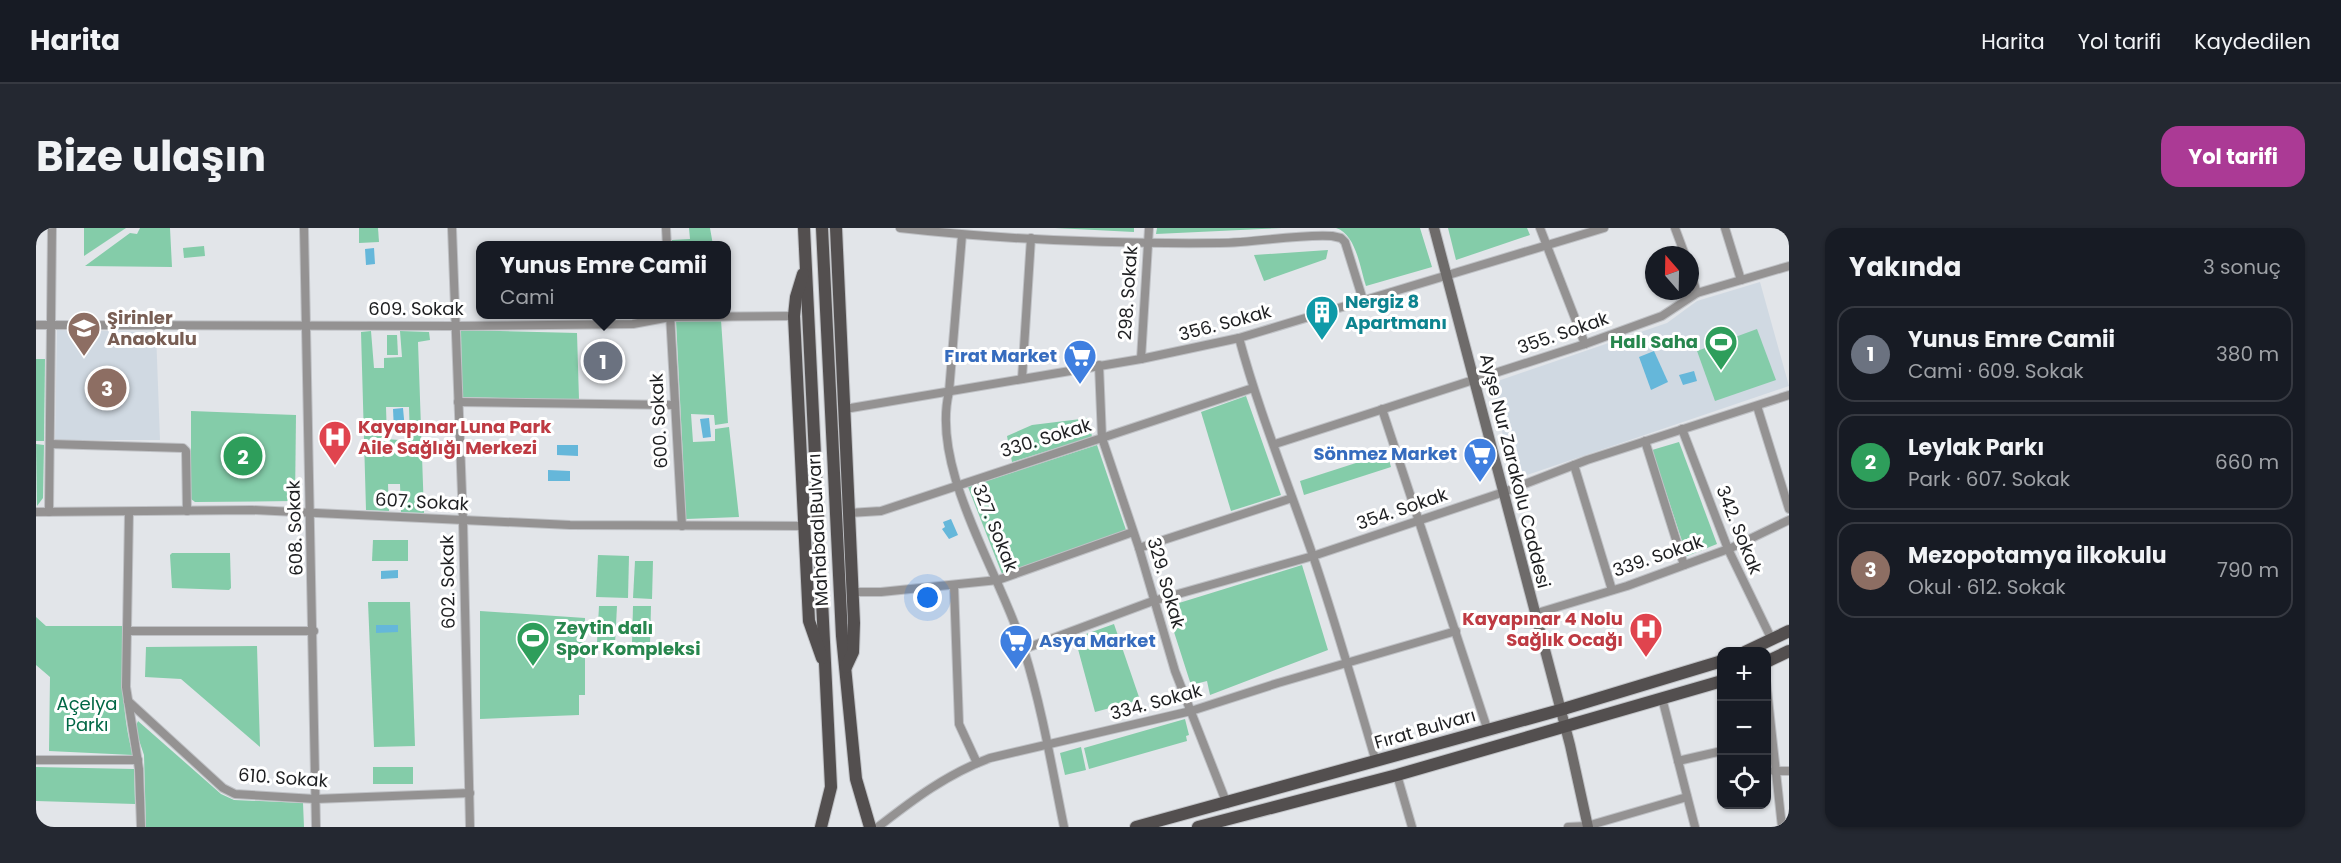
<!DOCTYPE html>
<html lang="tr">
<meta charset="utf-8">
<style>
:root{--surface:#171b24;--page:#242831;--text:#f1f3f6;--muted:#9ea1a6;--line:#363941;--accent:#ab3a95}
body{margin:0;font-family:Poppins,sans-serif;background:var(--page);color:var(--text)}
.controls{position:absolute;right:18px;bottom:18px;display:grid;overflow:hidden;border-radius:12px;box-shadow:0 2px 4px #0004}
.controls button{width:54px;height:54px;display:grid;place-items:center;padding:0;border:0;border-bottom:2px solid var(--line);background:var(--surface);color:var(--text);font:30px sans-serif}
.compass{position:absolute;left:1609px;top:18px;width:54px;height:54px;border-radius:50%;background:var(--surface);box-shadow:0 2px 4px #0004;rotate:340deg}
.you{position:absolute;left:892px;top:370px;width:21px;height:21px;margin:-15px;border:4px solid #fff;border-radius:50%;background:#1a73e8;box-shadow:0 0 0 9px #1a73e833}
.badge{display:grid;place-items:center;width:39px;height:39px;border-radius:50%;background:var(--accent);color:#fff;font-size:20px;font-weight:700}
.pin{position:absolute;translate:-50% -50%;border:3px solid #fff;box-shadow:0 2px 6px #0006}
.popup{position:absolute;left:440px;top:13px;width:255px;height:78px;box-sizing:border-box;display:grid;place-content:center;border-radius:12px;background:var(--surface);filter:drop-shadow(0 2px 4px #0005);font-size:20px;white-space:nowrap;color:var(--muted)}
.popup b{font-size:22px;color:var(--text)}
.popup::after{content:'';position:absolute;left:50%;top:100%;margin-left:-12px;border:12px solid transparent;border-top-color:var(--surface)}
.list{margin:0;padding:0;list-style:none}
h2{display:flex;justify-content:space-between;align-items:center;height:78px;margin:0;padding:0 24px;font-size:26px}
h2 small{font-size:20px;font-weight:400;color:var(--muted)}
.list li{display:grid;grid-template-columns:39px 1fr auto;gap:18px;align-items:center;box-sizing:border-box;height:96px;margin:0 12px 12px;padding:0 12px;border:2px solid var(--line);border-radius:18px}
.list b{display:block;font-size:22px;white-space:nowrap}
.list p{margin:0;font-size:20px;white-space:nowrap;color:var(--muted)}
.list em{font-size:20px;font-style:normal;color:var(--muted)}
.icon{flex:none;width:33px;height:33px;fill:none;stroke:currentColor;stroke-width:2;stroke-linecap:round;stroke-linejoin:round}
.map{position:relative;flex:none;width:1753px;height:599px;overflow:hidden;border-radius:18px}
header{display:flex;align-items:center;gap:36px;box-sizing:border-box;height:84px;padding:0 30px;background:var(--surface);border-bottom:2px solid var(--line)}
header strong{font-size:28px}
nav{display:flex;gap:33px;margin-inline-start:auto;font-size:21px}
.intro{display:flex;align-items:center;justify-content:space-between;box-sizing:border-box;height:144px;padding:0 36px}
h1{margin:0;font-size:42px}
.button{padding:15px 27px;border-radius:18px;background:var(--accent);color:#fff;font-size:21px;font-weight:700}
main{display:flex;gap:36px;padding:0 36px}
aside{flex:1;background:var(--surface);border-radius:18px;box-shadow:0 2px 4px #0004}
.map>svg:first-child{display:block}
</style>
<header>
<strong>Harita</strong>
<nav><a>Harita</a><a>Yol tarifi</a><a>Kaydedilen</a></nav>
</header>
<div class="intro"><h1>Bize ulaşın</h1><a class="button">Yol tarifi</a></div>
<main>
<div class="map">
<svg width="1753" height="599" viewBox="0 0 1753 599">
<rect width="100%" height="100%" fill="#e2e5e9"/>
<g fill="#d0d9e2">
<path d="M1724,54L1753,158L1479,251L1453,156L1631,95L1661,73Z"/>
<path d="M21,102L120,104L124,212H19Z"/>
</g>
<g fill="#84cca9" fill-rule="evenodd">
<path d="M48,0H90L48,28Z"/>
<path d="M104,0H134L136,39L49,38L94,5L101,6Z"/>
<path d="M323,0H342L343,14L323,15Z"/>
<path d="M653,0H674L677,17H636V12L654,11Z"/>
<path d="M1019,0H1098V4Z"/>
<path d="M1121,0H1246L1120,6Z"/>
<path d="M1300,0H1384L1396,39L1330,58C1324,40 1320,6 1300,0Z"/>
<path d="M1412,0H1491L1494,7L1420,32Z"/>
<path d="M168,18L169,28L148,30L147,20Z"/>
<path d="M1292,22L1290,31L1228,53L1218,27Z"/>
<path d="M640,92H685L692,195L679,197L678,187L655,186L657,214L679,213V201L693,199L703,289L650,291Z"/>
<path d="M1721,101L1740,152L1679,173L1661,123Z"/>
<path d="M425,102L541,105L543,172L426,169Z"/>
<path d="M335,103L338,140H348V130L366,129L364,103L393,104L394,112L382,114L388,285L365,284L364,256H352L353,283L330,282L325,104ZM350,179H373L374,213L351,211Z"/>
<path d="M351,107H361L362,127H351Z"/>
<path d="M0,131H9L8,213H0Z"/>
<path d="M1210,168L1245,267L1195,283L1165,184Z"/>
<path d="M155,183L260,187L259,273L159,274L155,271Z"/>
<path d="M1053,190L1056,209L976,234L971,208L996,197Z"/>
<path d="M1643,214L1681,316L1651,328L1616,222Z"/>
<path d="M0,216L8,217L7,270L1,278Z"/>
<path d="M1061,217L1090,302L966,346L932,259Z"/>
<path d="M1351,225L1355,239L1268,267L1264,253Z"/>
<path d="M337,312H372V333H336Z"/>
<path d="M136,325H194L195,360L193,362L136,360L134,327Z"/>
<path d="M562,327L593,328L592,370L560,369Z"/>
<path d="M599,333H617L616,371L597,370Z"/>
<path d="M1266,337L1292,422L1174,467L1171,453L1155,457L1130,379Z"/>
<path d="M332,374H374L379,518L338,519Z"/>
<path d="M563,378H581L579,416L561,415Z"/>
<path d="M597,378H615L614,416L596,415Z"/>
<path d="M444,383L549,390V467H543V487L444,491Z"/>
<path d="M0,389L10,398H88C86,442 85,484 97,527L13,523L14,449L0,437Z"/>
<path d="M1078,396L1104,472L1059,484L1039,410Z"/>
<path d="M221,418L224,519L145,451L109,449L110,419Z"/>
<path d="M1149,491L1153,507L1150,508L1151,513L1053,541L1048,520Z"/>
<path d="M102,493L185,566L198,572L267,575L268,599H110L108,527L99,500Z"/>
<path d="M1045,519L1050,542L1029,547L1024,525Z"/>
<path d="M0,539L98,541L99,576L0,573Z"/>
<rect x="337" y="539" width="40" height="17"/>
</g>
<g fill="#65b7da">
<path d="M338,20L339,36L330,37L329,21Z"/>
<path d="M1618,123L1632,154L1615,162L1603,129Z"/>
<path d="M1658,143L1661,153L1647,157L1643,147Z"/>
<path d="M367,180L369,202L358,203L357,181Z"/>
<path d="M673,190L675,209L667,210L664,191Z"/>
<path d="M521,217H542V228L521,227Z"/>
<path d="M512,242L534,243V253H512Z"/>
<path d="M915,291L922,307L913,311L906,301L909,299L907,294Z"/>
<path d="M362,342V350L345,351V343Z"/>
<path d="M340,397H362V404L340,405Z"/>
</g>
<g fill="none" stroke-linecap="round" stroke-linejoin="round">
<defs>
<g id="street">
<path d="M268,0L280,599"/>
<path d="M416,0L427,293L434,599"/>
<path d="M630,0L631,18"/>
<path d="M864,0C970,12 1076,16 1183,15C1221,15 1258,6 1296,8L1305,10L1309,14L1327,72"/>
<path d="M1504,0L1549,116"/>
<path d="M1639,0L1649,27"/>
<path d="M1689,0L1705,52"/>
<path d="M926,7L913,164C894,242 965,346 988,422C1006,480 1016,540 1028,599"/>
<path d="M1654,43L1661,65"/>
<path d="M634,86L646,298"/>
<path d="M0,97L419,98L597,96L634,89L758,88"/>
<path d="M1203,110C1223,184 1252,255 1277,328C1300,396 1320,465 1340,534"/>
<path d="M1105,131L1113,0"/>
<path d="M1063,137L1066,210L1103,320L1139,443L1191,576"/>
<path d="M986,151L995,10"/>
<path d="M422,174L639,177"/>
<path d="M1721,178L1753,281"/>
<path d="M809,181L1105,131L1203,110L1568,0"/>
<path d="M1346,181L1452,503"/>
<path d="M1646,201L1692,321L1736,412"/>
<path d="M1609,213L1648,337"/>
<path d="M14,216L147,220L150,223L151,283"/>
<path d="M1239,216L1549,116L1626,88L1661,65L1753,38"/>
<path d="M1538,237L1576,362"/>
<path d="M0,284L216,282L534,297L771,298"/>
<path d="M13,284L16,0"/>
<path d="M93,284L90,459L103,541L105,599"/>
<path d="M813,285L845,283L1217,160"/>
<path d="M1103,320L1256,270"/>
<path d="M918,358L923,496L941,535"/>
<path d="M817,364H845L962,352L1097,304"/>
<path d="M1498,386L1591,358L1695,320L1753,292"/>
<path d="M92,403H278"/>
<path d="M988,421L1117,373L1277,328L1468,264L1551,232L1753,167"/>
<path d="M1730,453L1746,599"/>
<path d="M1626,470L1659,599"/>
<path d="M92,473L187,560L199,566L279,571L434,565"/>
<path d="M0,532H102"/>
<path d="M1642,533L1686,523"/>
<path d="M1738,543H1753"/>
<path d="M1361,547L1376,599"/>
<path d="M842,599C878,571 911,546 954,530L1155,483L1242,455L1420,403"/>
<path d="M1532,599L1551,598L1651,569"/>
</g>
<path id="secondary" d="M1398,0L1534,517L1552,599"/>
<g id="primary">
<path d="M768,0L795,559L785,599"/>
<path d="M786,0L806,408L820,551L834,599"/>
<path d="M800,0L818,395L817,424L810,439"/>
<path d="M767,46L760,69L758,88L773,393L786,430"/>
<path d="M1709,424L1753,403"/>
<path d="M1730,434L1753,423"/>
<path d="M1100,599L1524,482L1686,433"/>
<path d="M1162,599L1361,547L1686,453"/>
</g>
</defs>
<use href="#street" stroke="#bfc1c5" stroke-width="10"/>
<use href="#secondary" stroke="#bfc1c5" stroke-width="12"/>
<use href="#primary" stroke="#bfc1c5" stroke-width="14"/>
<use href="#street" stroke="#949292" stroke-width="8"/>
<use href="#secondary" stroke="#6e6b6a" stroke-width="10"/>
<use href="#primary" stroke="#534f4f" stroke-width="12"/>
</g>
<defs>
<symbol id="building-pin" viewBox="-11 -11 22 30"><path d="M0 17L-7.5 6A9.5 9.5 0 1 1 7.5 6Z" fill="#0f9aa8" stroke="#fff"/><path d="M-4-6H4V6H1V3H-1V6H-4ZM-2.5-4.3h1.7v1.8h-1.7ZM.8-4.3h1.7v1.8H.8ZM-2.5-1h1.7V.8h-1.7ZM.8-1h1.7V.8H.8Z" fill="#fff"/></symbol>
<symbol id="school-pin" viewBox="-11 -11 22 30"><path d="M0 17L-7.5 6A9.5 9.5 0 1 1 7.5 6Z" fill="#8d6e63" stroke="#fff"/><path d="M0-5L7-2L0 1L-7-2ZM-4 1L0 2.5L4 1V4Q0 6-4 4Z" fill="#fff"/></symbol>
<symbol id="stadium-pin" viewBox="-11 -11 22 30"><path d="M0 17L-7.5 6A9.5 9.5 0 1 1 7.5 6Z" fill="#2e9e5b" stroke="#fff"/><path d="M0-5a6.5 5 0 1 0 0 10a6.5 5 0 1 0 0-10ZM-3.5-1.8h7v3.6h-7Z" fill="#fff"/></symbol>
<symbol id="supermarket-pin" viewBox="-11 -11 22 30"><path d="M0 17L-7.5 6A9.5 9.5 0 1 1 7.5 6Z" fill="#3f7fe0" stroke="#fff"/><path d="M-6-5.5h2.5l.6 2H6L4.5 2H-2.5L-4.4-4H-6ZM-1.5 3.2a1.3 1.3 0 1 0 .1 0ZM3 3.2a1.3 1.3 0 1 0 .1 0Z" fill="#fff"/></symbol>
<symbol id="hospital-pin" viewBox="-11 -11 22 30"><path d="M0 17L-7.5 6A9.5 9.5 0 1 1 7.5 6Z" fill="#e0444e" stroke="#fff"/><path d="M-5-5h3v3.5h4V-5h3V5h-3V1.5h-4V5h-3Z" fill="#fff"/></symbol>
</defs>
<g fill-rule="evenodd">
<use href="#building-pin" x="1267" y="65" width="38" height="52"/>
<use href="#school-pin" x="29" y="81" width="38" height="52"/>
<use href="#stadium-pin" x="1666" y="95" width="38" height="52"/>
<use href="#supermarket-pin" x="1025" y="109" width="38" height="52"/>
<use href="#hospital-pin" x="280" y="190" width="38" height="52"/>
<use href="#supermarket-pin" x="1425" y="207" width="38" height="52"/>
<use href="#hospital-pin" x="1591" y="382" width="38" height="52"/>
<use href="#stadium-pin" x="478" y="391" width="38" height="52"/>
<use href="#supermarket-pin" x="961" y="394" width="38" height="52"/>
</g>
<g text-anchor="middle" stroke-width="6" stroke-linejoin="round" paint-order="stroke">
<g font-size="18" fill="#1e1f21" stroke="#fff">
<text transform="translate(1092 65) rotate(-86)" y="6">298. Sokak</text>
<text x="380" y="87">609. Sokak</text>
<text transform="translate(1189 95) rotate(-15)" y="6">356. Sokak</text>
<text transform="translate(1527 105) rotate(-19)" y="6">355. Sokak</text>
<text transform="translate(623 193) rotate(-93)" y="6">600. Sokak</text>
<text transform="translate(1010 210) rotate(-17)" y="6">330. Sokak</text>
<text transform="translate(1479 243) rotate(76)" y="6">Ayşe Nur Zarakolu Caddesi</text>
<text transform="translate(386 274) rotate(3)" y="6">607. Sokak</text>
<text transform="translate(1366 281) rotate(-19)" y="6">354. Sokak</text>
<text transform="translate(259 300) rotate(-92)" y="6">608. Sokak</text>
<text transform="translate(959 300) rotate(68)" y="6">327. Sokak</text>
<text transform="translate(782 302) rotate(-93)" y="6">Mahabad Bulvarı</text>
<text transform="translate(1703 302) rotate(68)" y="6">342. Sokak</text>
<text transform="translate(1622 328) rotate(-19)" y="6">339. Sokak</text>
<text transform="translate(412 354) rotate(-91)" y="6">602. Sokak</text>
<text transform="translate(1130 355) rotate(74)" y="6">329. Sokak</text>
<text transform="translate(1120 474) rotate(-15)" y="6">334. Sokak</text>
<text transform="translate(1389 501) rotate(-16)" y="6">Fırat Bulvarı</text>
<text transform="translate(247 550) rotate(4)" y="6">610. Sokak</text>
</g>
<g font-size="18" font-weight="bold" fill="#0d838f" stroke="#fff" text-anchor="start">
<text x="1309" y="80">Nergiz 8<tspan x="1309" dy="21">Apartmanı</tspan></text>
</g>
<g font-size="18" font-weight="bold" fill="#785e54" stroke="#fff" text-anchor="start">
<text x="71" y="96">Şirinler<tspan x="71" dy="21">Anaokulu</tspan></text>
</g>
<g font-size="18" font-weight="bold" fill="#27864d" stroke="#fff" text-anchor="end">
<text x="1662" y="120">Halı Saha</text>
<text x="520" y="406" text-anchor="start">Zeytin dalı<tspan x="520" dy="21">Spor Kompleksi</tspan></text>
</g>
<g font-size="18" font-weight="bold" fill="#366cbe" stroke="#fff" text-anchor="end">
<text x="1021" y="134">Fırat Market</text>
<text x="1421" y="232">Sönmez Market</text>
<text x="1003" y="419" text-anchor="start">Asya Market</text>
</g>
<g font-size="18" font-weight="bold" fill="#be3a42" stroke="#fff" text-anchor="start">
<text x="322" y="205">Kayapınar Luna Park<tspan x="322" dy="21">Aile Sağlığı Merkezi</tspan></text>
<text x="1587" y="397" text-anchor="end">Kayapınar 4 Nolu<tspan x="1587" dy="21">Sağlık Ocağı</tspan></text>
</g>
<g font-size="18" fill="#006745" stroke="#fff">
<text x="51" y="482">Açelya<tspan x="51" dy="21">Parkı</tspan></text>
</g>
</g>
</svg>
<div class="controls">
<button>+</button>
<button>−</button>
<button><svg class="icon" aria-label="locate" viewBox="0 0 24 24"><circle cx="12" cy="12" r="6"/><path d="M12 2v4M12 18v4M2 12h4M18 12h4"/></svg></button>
</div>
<svg class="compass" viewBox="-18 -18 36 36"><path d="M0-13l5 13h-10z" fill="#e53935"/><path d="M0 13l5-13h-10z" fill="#9ea1a6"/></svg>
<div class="you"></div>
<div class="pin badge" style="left:567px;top:133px;background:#6b7280">1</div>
<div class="popup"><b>Yunus Emre Camii</b>Cami</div>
<div class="pin badge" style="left:207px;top:228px;background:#2e9e5b">2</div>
<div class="pin badge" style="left:71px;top:160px;background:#8d6e63">3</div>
</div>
<aside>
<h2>Yakında<small>3 sonuç</small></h2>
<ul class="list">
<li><span class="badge" style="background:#6b7280">1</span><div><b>Yunus Emre Camii</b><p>Cami · 609. Sokak</p></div><em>380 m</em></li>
<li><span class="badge" style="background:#2e9e5b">2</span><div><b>Leylak Parkı</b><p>Park · 607. Sokak</p></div><em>660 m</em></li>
<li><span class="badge" style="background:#8d6e63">3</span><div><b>Mezopotamya ilkokulu</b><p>Okul · 612. Sokak</p></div><em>790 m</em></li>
</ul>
</aside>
</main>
